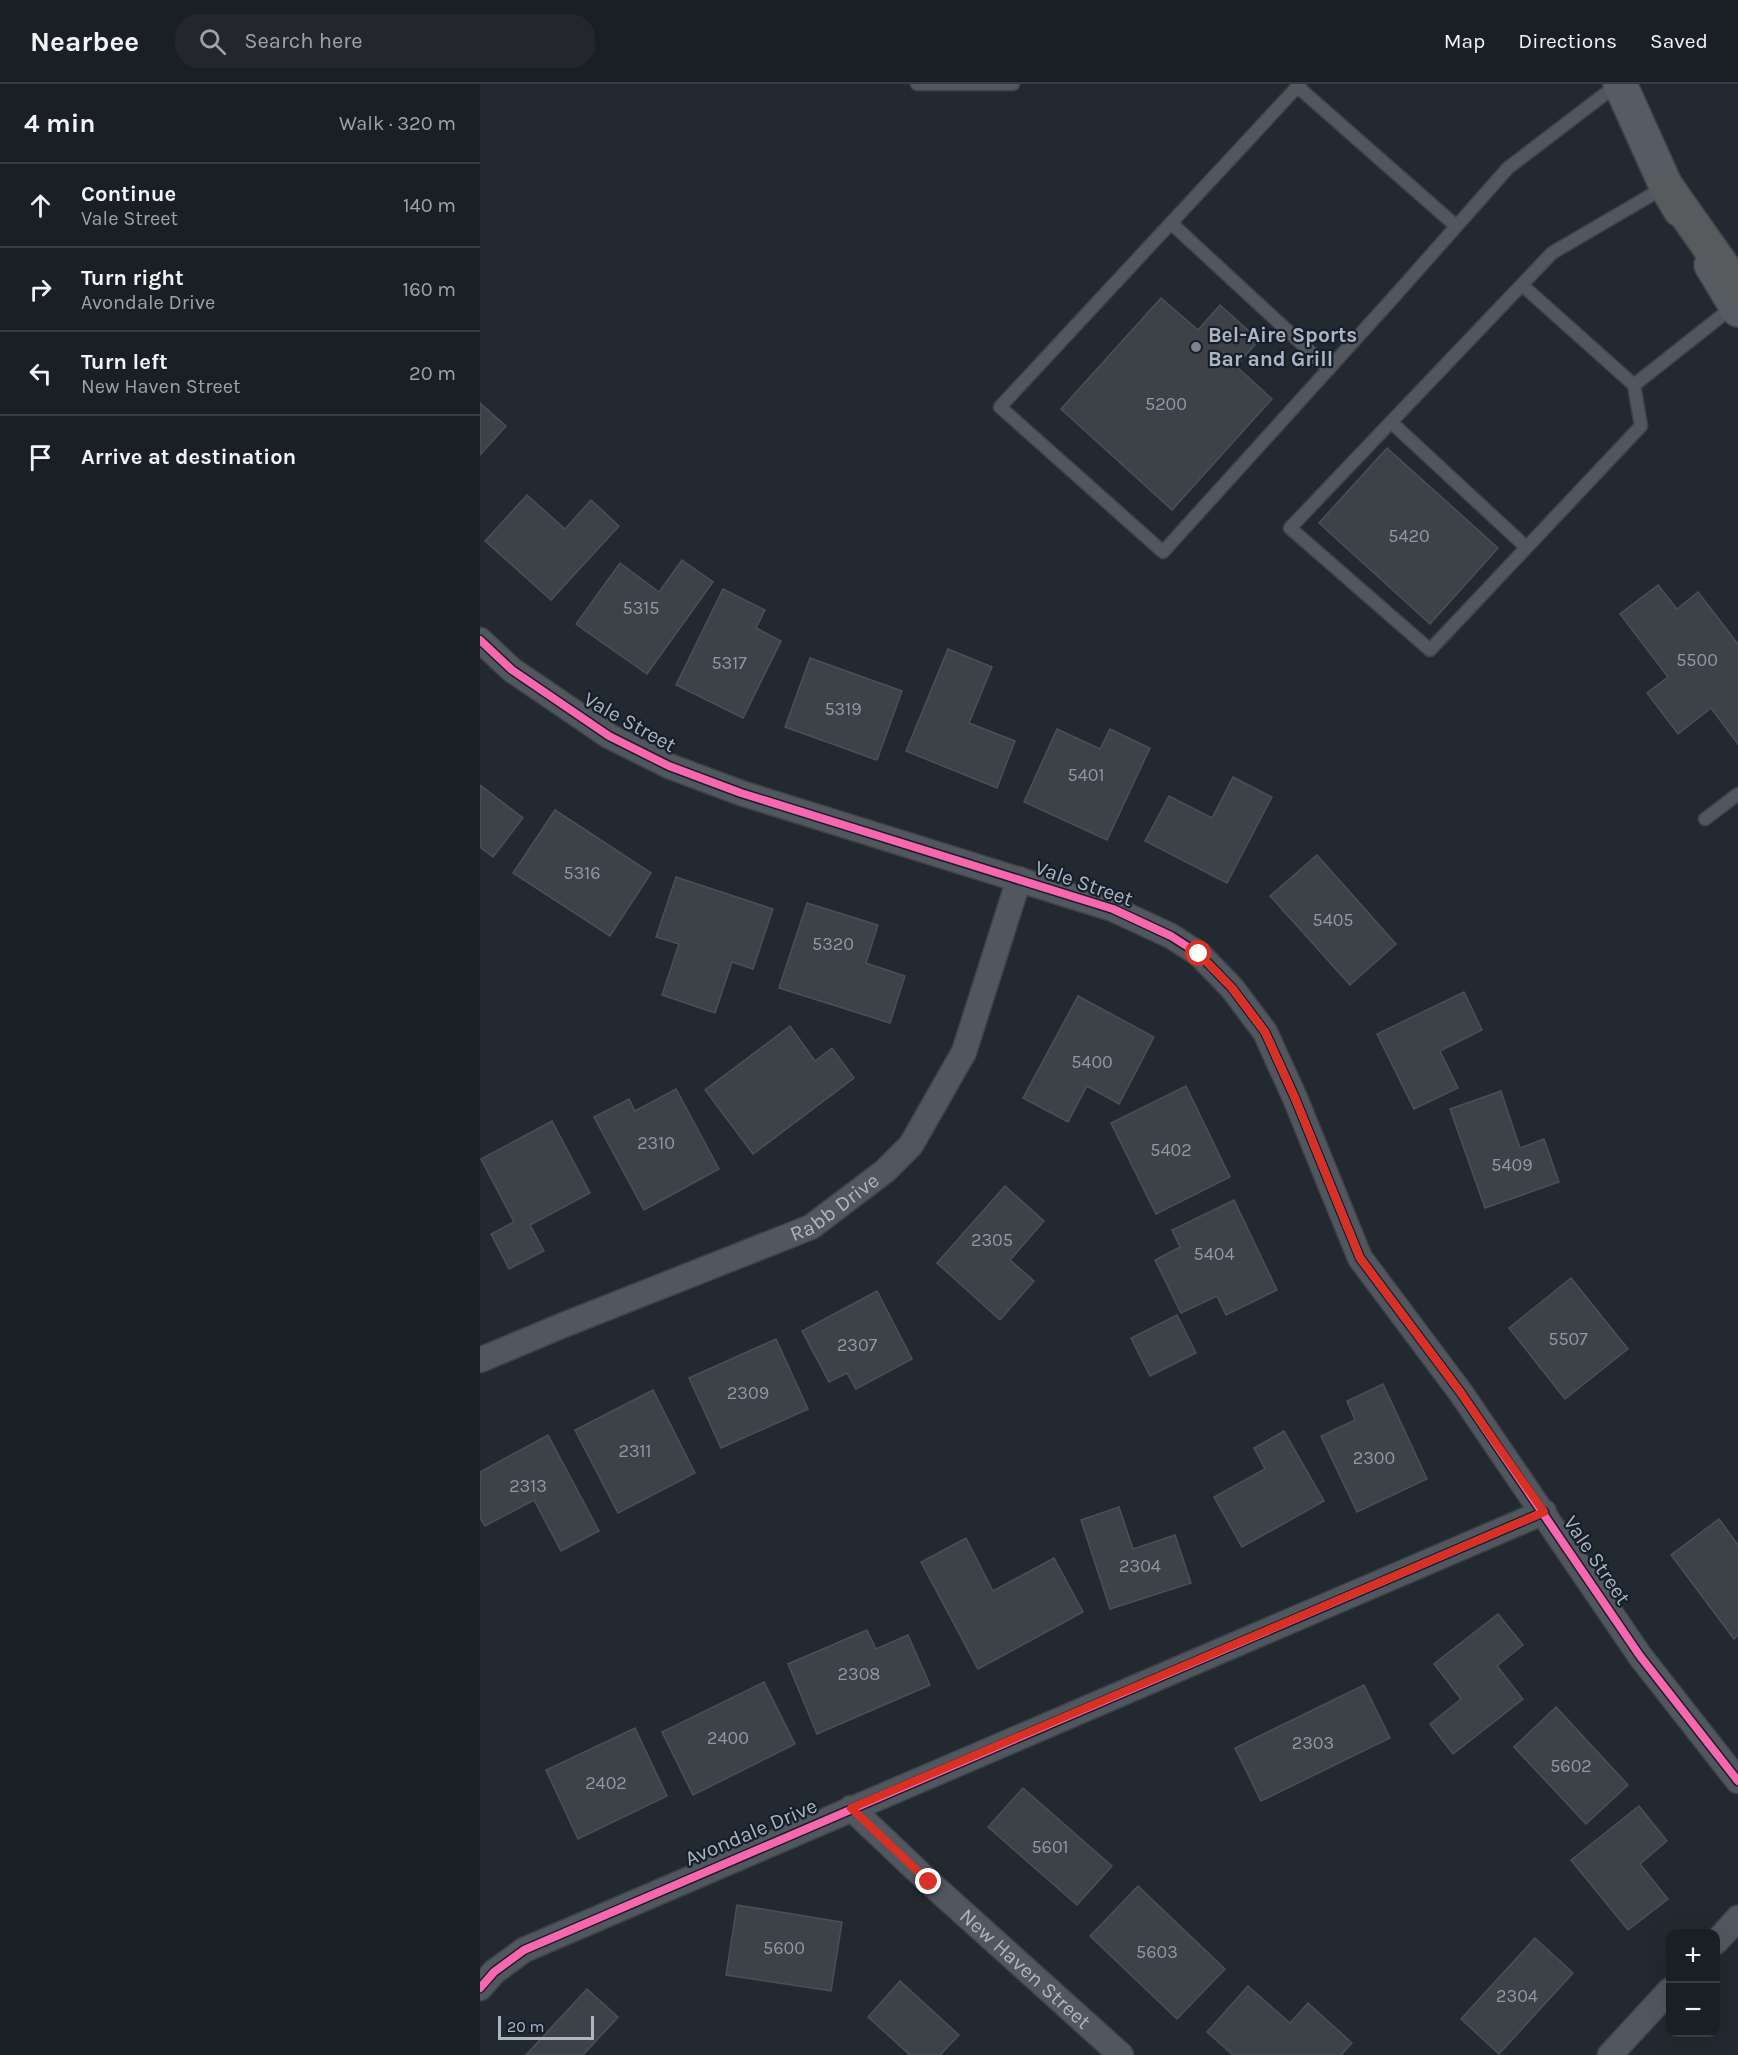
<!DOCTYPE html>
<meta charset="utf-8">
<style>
:root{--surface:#1a1f24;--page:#23272c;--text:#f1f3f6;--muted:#9fa2a6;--line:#383d41}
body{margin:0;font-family:Karla,sans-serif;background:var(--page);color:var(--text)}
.controls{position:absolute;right:18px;bottom:18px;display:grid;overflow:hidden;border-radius:12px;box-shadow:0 6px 24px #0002}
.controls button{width:54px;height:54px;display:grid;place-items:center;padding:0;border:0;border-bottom:2px solid var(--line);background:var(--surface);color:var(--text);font:30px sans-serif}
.scale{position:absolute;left:18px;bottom:15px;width:96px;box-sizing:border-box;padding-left:6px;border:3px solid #abb5c3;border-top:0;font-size:16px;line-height:21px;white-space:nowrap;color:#abb5c3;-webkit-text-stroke:4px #171f2a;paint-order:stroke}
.stop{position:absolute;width:18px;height:18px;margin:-14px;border:4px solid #d93025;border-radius:50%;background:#fff}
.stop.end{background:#d93025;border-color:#fff;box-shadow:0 2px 6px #0008}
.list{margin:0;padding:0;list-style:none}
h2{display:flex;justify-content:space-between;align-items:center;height:78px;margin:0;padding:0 24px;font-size:26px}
h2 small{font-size:20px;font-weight:400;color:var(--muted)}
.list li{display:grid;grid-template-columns:39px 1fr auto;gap:18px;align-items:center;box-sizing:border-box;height:84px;padding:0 24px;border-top:2px solid var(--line)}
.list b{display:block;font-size:22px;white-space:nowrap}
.list p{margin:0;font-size:20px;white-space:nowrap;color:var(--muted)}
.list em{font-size:20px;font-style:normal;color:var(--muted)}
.icon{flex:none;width:33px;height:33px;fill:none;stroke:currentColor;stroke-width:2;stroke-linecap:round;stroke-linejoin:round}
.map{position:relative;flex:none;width:1258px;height:1971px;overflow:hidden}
header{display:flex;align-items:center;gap:36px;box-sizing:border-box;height:84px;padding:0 30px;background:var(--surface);border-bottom:2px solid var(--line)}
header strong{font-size:28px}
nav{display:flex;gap:33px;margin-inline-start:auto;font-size:21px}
.search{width:420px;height:54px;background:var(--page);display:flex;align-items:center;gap:15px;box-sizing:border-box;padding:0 21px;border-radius:24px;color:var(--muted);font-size:22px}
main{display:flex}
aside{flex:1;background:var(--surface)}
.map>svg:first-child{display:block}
</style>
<header>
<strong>Nearbee</strong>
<div class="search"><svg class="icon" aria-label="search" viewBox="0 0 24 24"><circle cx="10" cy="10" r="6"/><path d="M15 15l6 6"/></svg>Search here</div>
<nav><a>Map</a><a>Directions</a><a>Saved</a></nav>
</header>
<main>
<aside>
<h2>4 min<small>Walk · 320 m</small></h2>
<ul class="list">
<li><svg class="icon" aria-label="ahead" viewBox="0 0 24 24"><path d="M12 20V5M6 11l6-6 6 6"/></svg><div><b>Continue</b><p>Vale Street</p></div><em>140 m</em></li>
<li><svg class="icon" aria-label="right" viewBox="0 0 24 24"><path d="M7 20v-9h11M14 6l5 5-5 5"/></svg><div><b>Turn right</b><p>Avondale Drive</p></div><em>160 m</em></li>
<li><svg class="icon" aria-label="left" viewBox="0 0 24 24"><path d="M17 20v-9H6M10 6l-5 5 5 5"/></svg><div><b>Turn left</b><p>New Haven Street</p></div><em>20 m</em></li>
<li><svg class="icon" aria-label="arrive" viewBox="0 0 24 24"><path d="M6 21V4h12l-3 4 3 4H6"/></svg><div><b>Arrive at destination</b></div></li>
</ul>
</aside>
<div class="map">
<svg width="1258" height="1971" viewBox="0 0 1258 1971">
<rect width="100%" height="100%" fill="#232930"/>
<g fill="#3d4248" stroke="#4a5058" stroke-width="1.5">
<path d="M681,214L718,246L740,221L779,256L756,282L792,315L692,426L581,325Z"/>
<path d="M0,319L26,342L0,371Z"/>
<path d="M907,364L1018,464L950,540L839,439Z"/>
<path d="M47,411L85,445L111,416L139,442L71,516L5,457Z"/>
<path d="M202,476L233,498L167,590L96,540L140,479L179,508Z"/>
<path d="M1178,501L1197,525L1218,508L1258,560V660L1231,624L1198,650L1167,609L1188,593L1140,530Z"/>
<path d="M243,505L285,526L276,544L301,557L263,634L196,601Z"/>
<path d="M468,565L512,583L489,639L535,657L517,704L426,667Z"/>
<path d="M330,574L422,607L397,676L305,643Z"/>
<path d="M577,645L620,665L630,645L670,664L627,756L544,718Z"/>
<path d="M753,693L792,713L747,799L665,757L689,712L732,734Z"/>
<path d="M0,701L43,734L13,773L0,763Z"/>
<path d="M75,726L171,789L130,852L33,789Z"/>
<path d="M837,771L916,860L870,901L790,812Z"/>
<path d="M196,793L293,825L273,885L252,878L235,929L182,911L199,860L176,853Z"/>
<path d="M327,819L398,841L386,879L425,892L410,939L299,904Z"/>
<path d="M984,908L1002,946L960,967L978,1004L934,1025L897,950Z"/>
<path d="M598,912L674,953L639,1020L607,1002L588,1038L543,1014Z"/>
<path d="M310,942L335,977L352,964L374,994L273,1070L225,1006Z"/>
<path d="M706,1002L750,1093L676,1130L631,1039Z"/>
<path d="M196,1005L239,1085L164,1126L114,1033L149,1015L155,1027Z"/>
<path d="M1021,1007L1040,1064L1064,1055L1079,1098L1005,1124L970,1025Z"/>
<path d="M72,1037L110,1109L50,1141L64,1167L29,1185L11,1150L34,1138L1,1075Z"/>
<path d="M525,1102L564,1137L530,1176L554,1197L520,1236L457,1179Z"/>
<path d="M754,1116L797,1206L746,1231L737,1212L701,1229L675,1176L700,1163L692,1146Z"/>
<path d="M1091,1194L1148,1265L1085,1315L1029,1244Z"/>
<path d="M397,1207L432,1275L376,1305L367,1289L349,1298L322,1247Z"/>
<path d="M697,1231L716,1269L670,1292L651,1254Z"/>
<path d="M296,1255L328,1325L241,1364L209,1294Z"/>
<path d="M903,1300L947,1395L877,1428L841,1352L875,1336L867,1317Z"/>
<path d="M173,1306L215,1389L138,1429L95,1346Z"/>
<path d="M804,1347L844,1417L762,1463L734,1413L785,1385L774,1364Z"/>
<path d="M68,1351L119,1447L81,1467L54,1416L5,1442L0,1434V1388Z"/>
<path d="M639,1423L653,1465L695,1451L711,1499L630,1525L601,1436Z"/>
<path d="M1239,1435L1258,1461V1551L1254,1555L1191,1471Z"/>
<path d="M486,1454L513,1507L574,1474L603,1528L498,1585L441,1478Z"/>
<path d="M1018,1530L1043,1561L1017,1582L1043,1615L973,1670L950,1640L981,1615L954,1580Z"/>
<path d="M387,1546L396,1565L428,1551L450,1601L337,1650L308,1580Z"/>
<path d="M284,1598L315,1660L213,1711L182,1648Z"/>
<path d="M884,1601L910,1654L781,1717L755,1664Z"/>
<path d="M1076,1623L1148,1701L1106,1740L1034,1663Z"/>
<path d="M155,1644L187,1712L98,1755L66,1686Z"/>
<path d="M543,1704L632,1782L597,1821L508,1743Z"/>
<path d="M1159,1722L1187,1757L1160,1780L1188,1815L1148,1846L1091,1776Z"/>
<path d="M658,1802L745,1885L697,1935L610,1852Z"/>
<path d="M257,1821L362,1838L351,1907L246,1891Z"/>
<path d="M1055,1854L1093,1889L1019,1970L981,1935Z"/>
<path d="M420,1897L479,1951L460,1971H430L388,1933Z"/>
<path d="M768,1902L810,1939L828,1919L872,1959L861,1971H753L727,1948Z"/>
<path d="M107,1905L138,1933L103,1971H46Z"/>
</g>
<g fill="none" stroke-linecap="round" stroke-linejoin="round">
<defs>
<g id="lane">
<path d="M437,0H533"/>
<path d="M820,0L520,323L683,468L912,215L1028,84L1138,0"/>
<path d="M818,3L976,142"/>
<path d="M1185,103L1072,169L810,444L950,566L1161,342L1154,301L1254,222"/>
<path d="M691,139L849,285"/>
<path d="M1042,201L1154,301"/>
<path d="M911,338L1046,463"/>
<path d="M1225,735L1258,710"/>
</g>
<g id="street">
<path d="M0,556L32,586L129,652L189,682L261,709L633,825L691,852L719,870L752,904L785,948L815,1014L880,1174L981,1309L1160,1572L1258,1697"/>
<path id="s1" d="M0,1276L81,1242L331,1143L405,1087L431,1061L484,968L539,795"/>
<path id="s2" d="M371,1724L449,1798L641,1971"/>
<path d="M1236,1858L1258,1834"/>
<path d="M0,1904L14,1888L44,1866L1064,1428"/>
<path d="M1130,1971L1190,1906"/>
</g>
<g id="secondary">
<path d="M1140,0L1186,102L1200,126"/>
<path d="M1231,181L1258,226"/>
</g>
<path id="highway" d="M1186,102L1258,204"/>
</defs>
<use href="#lane" stroke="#3f4349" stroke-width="15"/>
<use href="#street" stroke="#3f4349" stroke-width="27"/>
<use href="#secondary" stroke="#3f4349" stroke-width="36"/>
<use href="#highway" stroke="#3f454c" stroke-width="36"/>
<use href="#lane" stroke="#52575f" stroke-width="12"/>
<use href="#street" stroke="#52575f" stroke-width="24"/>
<use href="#secondary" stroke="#565c64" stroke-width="33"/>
<use href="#highway" stroke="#585b5e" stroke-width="33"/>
<defs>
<g id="cycleway">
<path d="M0,556L32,586L129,652L189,682L261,709L633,825L691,852L719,870L752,904L785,948L815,1014L880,1174L981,1309L1160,1572L1258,1697"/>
<path d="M0,1904L14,1888L44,1866L1064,1428"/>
</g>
</defs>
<use href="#cycleway" stroke="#171f2a" stroke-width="11"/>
<use href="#cycleway" stroke="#f766af" stroke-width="8"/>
</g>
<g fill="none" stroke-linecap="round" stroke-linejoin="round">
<path stroke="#d93025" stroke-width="8" d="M449,1798L371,1724L1064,1428L981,1309L880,1174L815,1014L785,948L752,904L719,870"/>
</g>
<circle fill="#7b8490" stroke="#171f2a" stroke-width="2" cx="716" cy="263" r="6"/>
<g text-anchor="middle" stroke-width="4.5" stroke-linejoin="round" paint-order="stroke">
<g font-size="18" fill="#9098a4">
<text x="686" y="326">5200</text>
<text x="929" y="458">5420</text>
<text x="161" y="530">5315</text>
<text x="1217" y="582">5500</text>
<text x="249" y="585">5317</text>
<text x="363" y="631">5319</text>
<text x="606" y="697">5401</text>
<text x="102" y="795">5316</text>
<text x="853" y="842">5405</text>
<text x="353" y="866">5320</text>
<text x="612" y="984">5400</text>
<text x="176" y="1065">2310</text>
<text x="691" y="1072">5402</text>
<text x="1032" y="1087">5409</text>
<text x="512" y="1162">2305</text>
<text x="734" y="1176">5404</text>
<text x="1088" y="1261">5507</text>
<text x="377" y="1267">2307</text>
<text x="268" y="1315">2309</text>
<text x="155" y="1373">2311</text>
<text x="894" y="1380">2300</text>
<text x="48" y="1408">2313</text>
<text x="660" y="1488">2304</text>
<text x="379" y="1596">2308</text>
<text x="248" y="1660">2400</text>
<text x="833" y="1665">2303</text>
<text x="1091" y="1688">5602</text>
<text x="126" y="1705">2402</text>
<text x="570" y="1769">5601</text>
<text x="304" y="1870">5600</text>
<text x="677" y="1874">5603</text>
<text x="1037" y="1918">2304</text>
</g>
<g font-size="21" font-weight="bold" fill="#abb5c3" stroke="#171f2a" text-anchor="start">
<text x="728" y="258">Bel-Aire Sports<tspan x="728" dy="24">Bar and Grill</tspan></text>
</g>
<g font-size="21" fill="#abb5c3" stroke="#171f2a">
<text transform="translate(150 638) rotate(29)" y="7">Vale Street</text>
<text transform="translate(604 799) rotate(19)" y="7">Vale Street</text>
<text dy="7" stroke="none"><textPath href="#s1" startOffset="387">Rabb Drive</textPath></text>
<text transform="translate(1117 1476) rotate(56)" y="7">Vale Street</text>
<text transform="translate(271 1748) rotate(-23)" y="7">Avondale Drive</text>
<text dy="7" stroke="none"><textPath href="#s2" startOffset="237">New Haven Street</textPath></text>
</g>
</g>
</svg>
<div class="controls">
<button>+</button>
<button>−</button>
</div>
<div class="scale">20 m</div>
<div class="stop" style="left:719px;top:870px"></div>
<div class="stop end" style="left:449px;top:1798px"></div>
</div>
</main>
